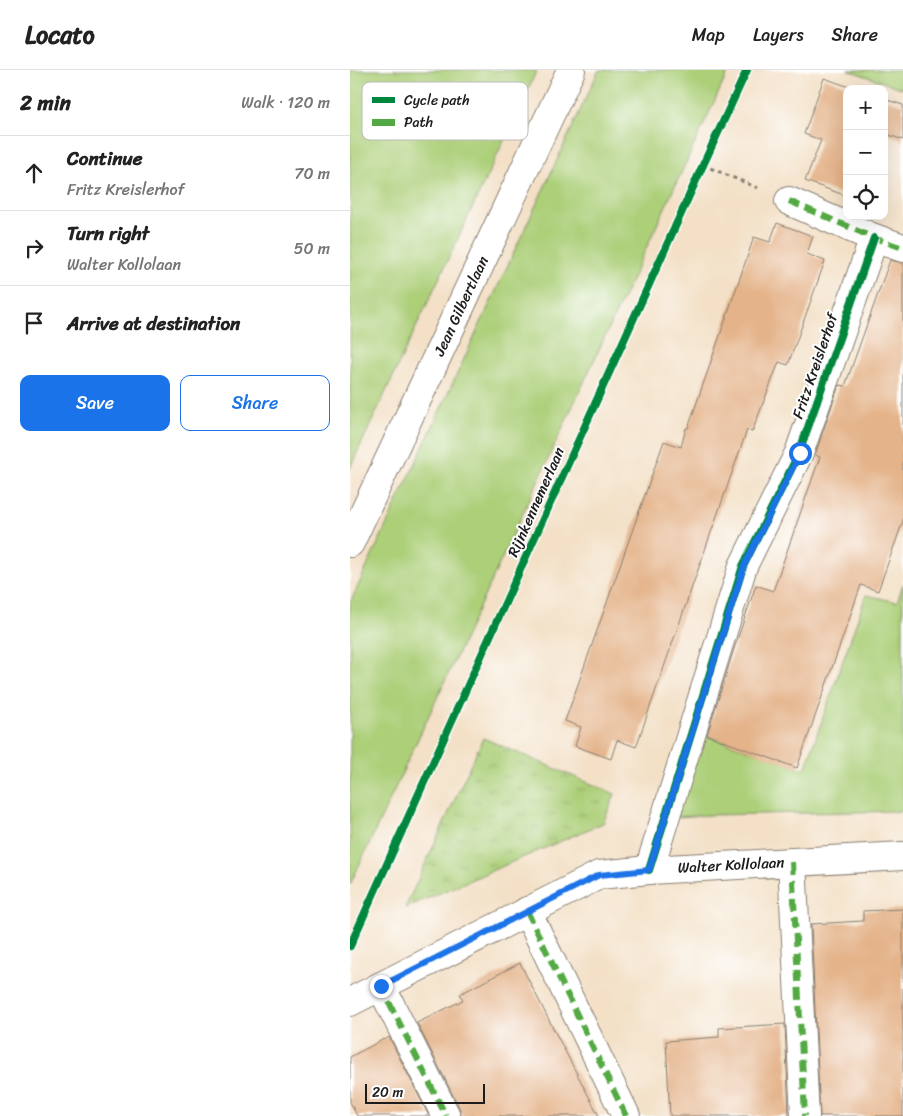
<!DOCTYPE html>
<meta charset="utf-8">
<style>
:root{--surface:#fff;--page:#f6f6f6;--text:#222;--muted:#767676;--line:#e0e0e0;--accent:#1a73e8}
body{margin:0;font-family:Sriracha,sans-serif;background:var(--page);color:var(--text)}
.controls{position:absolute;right:15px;top:15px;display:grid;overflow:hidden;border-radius:10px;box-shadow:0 5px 20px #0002}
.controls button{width:45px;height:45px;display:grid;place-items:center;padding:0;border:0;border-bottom:1px solid var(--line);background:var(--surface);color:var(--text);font:25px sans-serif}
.scale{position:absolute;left:15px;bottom:12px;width:120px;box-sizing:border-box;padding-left:5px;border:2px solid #1c1c1c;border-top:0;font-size:14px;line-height:18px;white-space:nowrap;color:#1c1c1c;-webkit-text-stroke:4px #fff;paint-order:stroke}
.stop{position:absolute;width:15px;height:15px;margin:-11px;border:4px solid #1a73e8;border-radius:50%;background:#fff}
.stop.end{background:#1a73e8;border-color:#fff;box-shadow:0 1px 5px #0008}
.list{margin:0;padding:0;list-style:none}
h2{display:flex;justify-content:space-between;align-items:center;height:65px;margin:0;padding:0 20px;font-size:21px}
h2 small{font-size:16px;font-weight:400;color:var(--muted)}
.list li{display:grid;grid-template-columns:32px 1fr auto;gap:15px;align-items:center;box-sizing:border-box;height:75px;padding:0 20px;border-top:1px solid var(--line)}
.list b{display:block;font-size:19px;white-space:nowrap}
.list p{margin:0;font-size:16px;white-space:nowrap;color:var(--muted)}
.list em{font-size:16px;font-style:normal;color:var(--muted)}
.actions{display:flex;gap:10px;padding:15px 20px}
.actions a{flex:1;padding:11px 0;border:1px solid var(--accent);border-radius:10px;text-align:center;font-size:18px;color:var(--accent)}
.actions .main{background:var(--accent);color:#fff}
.icon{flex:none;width:28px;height:28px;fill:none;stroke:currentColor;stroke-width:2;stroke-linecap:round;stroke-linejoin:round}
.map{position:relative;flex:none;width:553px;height:1046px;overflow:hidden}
header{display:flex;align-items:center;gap:30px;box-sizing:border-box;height:70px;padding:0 25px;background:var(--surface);border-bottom:1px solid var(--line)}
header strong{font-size:24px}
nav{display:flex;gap:28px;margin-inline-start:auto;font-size:18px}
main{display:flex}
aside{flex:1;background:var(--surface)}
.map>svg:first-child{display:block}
</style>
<header>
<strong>Locato</strong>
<nav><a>Map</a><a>Layers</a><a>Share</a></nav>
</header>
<main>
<aside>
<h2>2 min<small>Walk · 120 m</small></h2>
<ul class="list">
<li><svg class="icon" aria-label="ahead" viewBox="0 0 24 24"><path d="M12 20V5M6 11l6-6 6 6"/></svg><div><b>Continue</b><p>Fritz Kreislerhof</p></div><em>70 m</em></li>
<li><svg class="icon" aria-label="right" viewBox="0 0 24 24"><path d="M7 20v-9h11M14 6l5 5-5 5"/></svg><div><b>Turn right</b><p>Walter Kollolaan</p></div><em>50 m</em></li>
<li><svg class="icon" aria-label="arrive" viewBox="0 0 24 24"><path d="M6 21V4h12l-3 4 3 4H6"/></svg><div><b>Arrive at destination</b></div></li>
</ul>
<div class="actions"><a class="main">Save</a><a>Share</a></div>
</aside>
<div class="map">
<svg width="553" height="1046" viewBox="0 0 553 1046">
<defs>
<pattern id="park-tufts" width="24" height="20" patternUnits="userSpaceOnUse" patternTransform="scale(1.25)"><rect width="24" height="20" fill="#accf78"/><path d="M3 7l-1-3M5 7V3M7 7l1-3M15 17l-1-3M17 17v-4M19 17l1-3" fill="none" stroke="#93b167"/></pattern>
</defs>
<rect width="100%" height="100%" fill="#fff"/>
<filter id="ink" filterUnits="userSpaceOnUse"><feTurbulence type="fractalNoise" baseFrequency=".02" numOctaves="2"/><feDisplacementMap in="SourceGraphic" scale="10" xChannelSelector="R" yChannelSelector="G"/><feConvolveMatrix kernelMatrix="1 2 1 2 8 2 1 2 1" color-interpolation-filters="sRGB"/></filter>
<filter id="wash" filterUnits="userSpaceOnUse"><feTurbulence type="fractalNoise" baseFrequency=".0096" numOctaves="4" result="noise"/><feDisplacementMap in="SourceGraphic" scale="20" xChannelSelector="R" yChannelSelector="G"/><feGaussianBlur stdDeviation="1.12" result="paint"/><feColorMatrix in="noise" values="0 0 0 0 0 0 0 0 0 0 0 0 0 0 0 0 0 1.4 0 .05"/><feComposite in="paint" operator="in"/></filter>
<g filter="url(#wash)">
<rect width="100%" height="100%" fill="#f3e0c6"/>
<g fill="#accf78" stroke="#64764a">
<path d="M0,0H187L0,398Z"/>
<path d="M249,0H379L0,815V533Z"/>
<path d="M498,0H553V19Z"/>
<path d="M553,514V741L359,745L326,747L351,664L455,699L516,525L547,532Z"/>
</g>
<path fill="url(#park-tufts)" stroke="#64764a" d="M133,668L265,724L253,753L55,838Z"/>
<g id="blocks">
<g fill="#e4b389">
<path d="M474,8L505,19H497V126L455,111L471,70L454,64Z"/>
<path d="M534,29L553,35V70L534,63Z"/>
<path d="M427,153L463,166L457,184L475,191L438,295L429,292L402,362L397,360L286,677L267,670L261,689L225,676L231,657L215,651L314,371L331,377L336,358H338L404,167L420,172Z"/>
<path d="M540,190L553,193V451L528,521L511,515L447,698L357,665L383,582L406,515L423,521L470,387L465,385L489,315L495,316Z"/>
<path d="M553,839V1046H470L461,854L513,851V841Z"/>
<path d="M170,893L203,958L249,1046H111L110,1039L67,953L113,930L110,924Z"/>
<path d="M435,954L439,1046H320L316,971L369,967V958Z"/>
<path d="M39,967L79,1046H7L0,1032V987L34,969L35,970Z"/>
</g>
</g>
</g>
<g filter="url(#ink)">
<use href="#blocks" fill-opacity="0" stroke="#887e71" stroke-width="1"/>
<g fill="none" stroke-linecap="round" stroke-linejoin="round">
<defs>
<g id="street">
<path d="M439,131L524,168L553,178"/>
<path d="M0,473L221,0"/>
<path d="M442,792L455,1046"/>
<path d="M299,800L393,496L449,383L524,168"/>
<path d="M177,841L276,1046"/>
<path d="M31,916L96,1046"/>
<path d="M0,932L249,805L299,800L553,786"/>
</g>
</defs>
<use href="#street" stroke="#887e71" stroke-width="30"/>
<path stroke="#887e71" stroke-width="3" stroke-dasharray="4 4" stroke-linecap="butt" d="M353,95L408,118"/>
<use href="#street" stroke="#fff" stroke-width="28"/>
<g stroke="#52a943" stroke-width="6" stroke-dasharray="12 6" stroke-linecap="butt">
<path d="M439,131L524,168L553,178"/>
<path d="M442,792L455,1046"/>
<path d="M177,841L276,1046"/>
<path d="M31,916L96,1046"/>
</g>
<defs>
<g id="cycleway">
<path d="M299,800L393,496L449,383L524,168"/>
<path d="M0,876L353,95L397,0"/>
</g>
</defs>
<use href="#cycleway" stroke="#fff" stroke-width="11"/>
<use href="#cycleway" stroke="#00873e" stroke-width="8"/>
</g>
</g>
<g fill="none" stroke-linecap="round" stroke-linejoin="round" filter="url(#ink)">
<path stroke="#1a73e8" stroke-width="6" d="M31,916L249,805L299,800L394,496L450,383"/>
</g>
<g text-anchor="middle" stroke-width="4" stroke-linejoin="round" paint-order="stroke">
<g font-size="15" fill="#1c1c1c" stroke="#fff">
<text transform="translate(111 236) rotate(-65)" y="5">Jean Gilbertlaan</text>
<text transform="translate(465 296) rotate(-71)" y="5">Fritz Kreislerhof</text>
<text transform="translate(186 432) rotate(-66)" y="5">Rijnkennemerlaan</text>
<text transform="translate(381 795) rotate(-3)" y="5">Walter Kollolaan</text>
</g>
</g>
<rect x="12" y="12" width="166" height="58" rx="8" fill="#fff" stroke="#bbb" stroke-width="1"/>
<rect x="22" y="27" width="23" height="6" fill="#00873e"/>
<rect x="22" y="49" width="23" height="7" fill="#52a943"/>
<g font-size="14" fill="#1c1c1c">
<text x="54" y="35">Cycle path</text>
<text x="54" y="57">Path</text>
</g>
</svg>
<div class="controls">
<button>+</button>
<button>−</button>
<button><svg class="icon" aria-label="locate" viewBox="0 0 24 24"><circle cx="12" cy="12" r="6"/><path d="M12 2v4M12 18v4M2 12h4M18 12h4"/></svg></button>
</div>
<div class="scale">20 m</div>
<div class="stop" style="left:450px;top:383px"></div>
<div class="stop end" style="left:31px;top:916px"></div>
</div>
</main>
